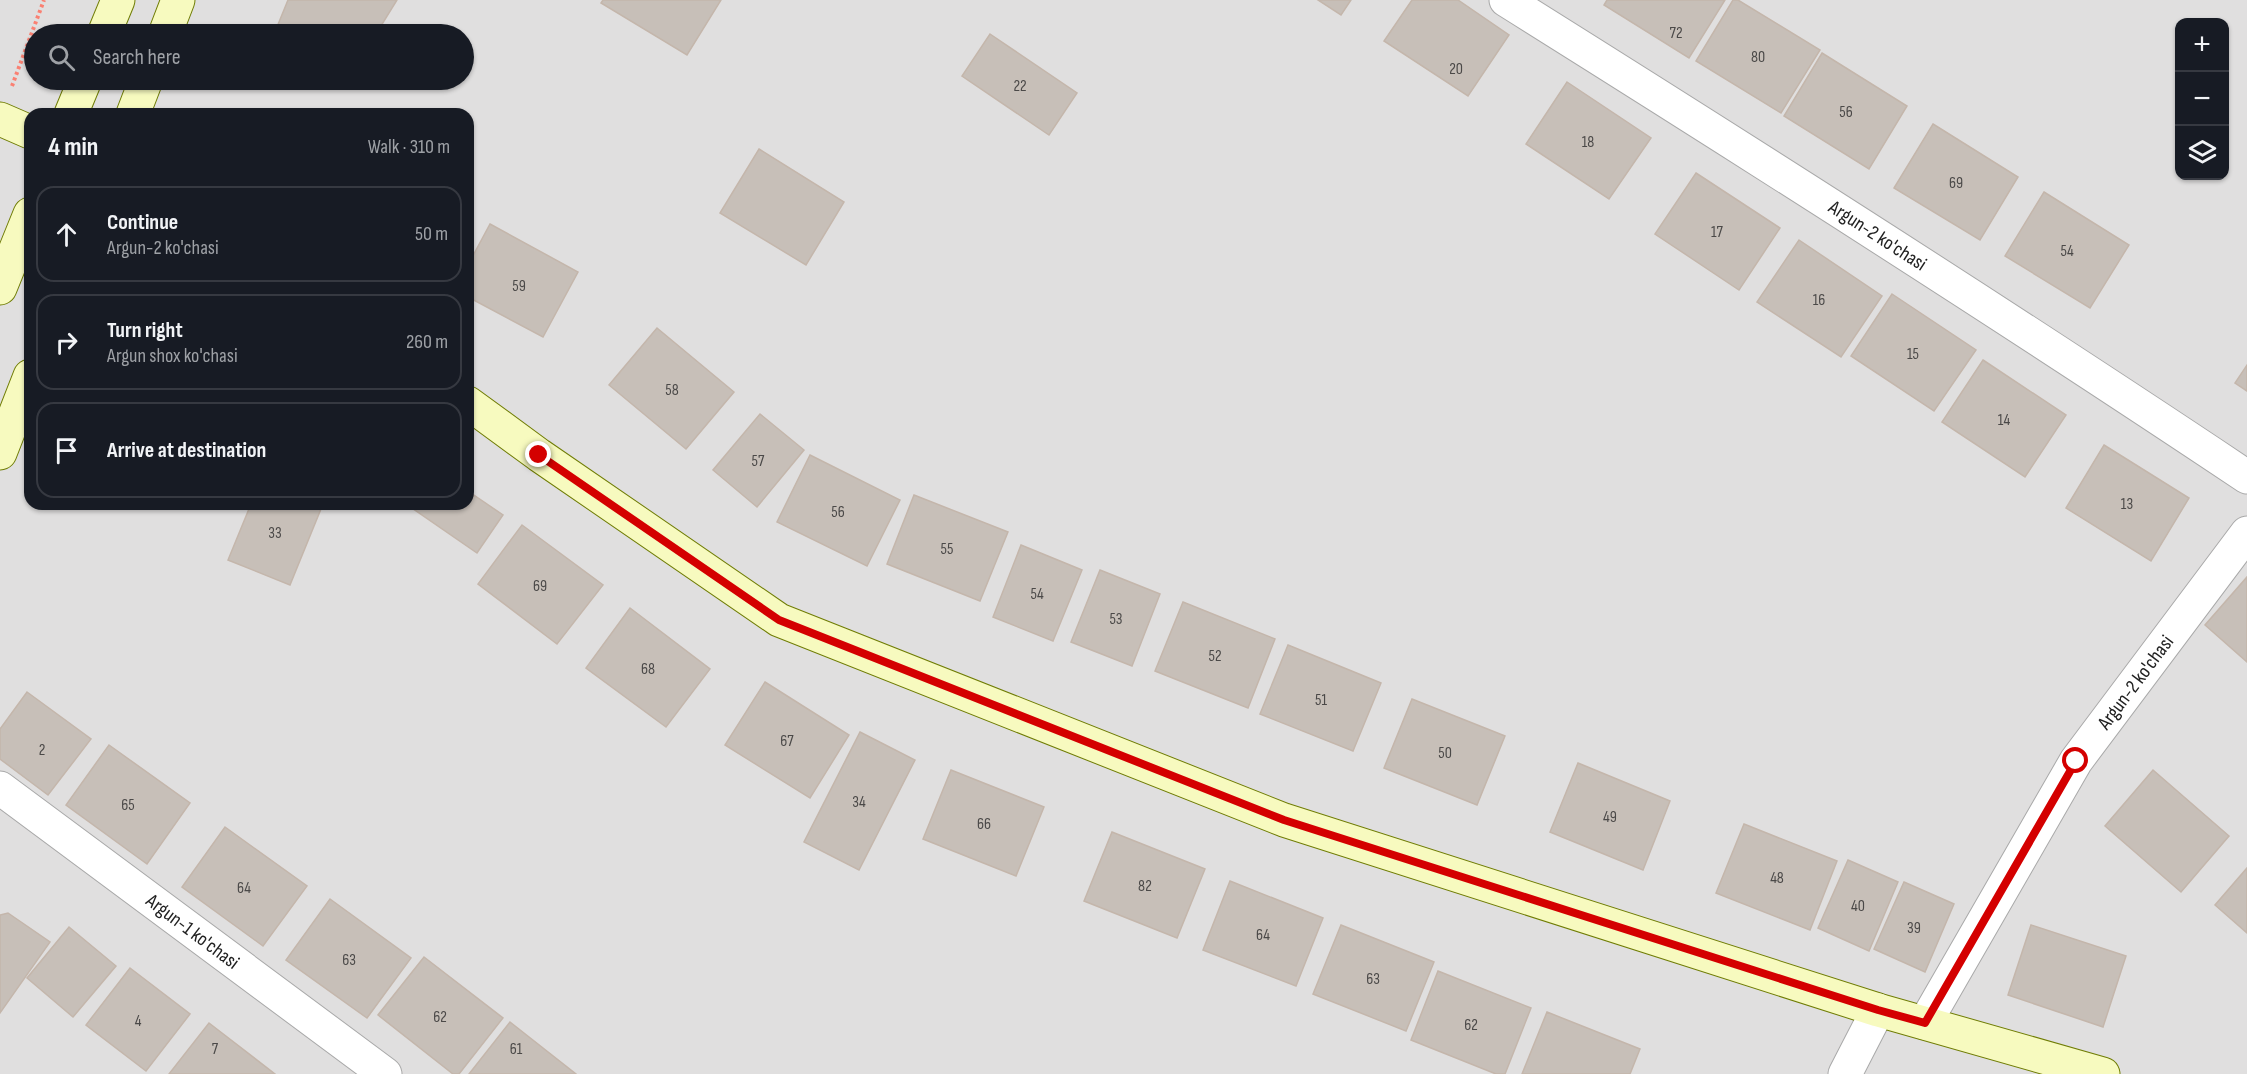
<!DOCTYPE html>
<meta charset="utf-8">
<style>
:root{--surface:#171b24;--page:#20242c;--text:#f1f3f6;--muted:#9ea1a6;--line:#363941}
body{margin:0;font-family:"Sofia Sans Condensed",sans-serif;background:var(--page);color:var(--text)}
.controls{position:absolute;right:18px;top:18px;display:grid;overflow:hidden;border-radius:12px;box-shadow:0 2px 4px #0004}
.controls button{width:54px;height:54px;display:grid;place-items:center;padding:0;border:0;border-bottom:2px solid var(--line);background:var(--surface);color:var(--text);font:30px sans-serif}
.stop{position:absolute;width:18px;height:18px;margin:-14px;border:4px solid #d40000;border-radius:50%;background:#fff}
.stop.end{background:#d40000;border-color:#fff;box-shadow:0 2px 6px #0008}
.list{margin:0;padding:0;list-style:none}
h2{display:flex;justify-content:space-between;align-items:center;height:78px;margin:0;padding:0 24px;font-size:26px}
h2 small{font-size:20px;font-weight:400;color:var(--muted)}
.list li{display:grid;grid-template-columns:39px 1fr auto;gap:18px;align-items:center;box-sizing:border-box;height:96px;margin:0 12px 12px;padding:0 12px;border:2px solid var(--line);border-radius:18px}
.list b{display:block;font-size:22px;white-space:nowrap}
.list p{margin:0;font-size:20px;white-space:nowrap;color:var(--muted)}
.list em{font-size:20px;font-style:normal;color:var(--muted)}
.icon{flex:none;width:33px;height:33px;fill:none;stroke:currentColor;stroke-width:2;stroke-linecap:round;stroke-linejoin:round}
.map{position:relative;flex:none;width:2247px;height:1074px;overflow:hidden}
.search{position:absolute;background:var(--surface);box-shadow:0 2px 4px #0004;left:24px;top:24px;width:450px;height:66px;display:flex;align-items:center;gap:15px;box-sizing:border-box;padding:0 21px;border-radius:33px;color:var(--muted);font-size:22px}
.panel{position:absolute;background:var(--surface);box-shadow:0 2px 4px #0004;left:24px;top:108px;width:450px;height:402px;border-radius:18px}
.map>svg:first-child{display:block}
</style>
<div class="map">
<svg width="2247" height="1074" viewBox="0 0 2247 1074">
<rect width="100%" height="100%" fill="#f2efe9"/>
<path fill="#e0dfdf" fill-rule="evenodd" d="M0,0H2247V1074H0ZM2180,22H2224V176H2180ZM34,34H464V80H34ZM30,114H468V504H30Z"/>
<g fill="#c7bfb8" stroke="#c4b6ab" stroke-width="1.5">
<path d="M288,0H397L376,34H279L275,32Z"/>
<path d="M603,0H721L687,55L601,3Z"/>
<path d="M1318,0H1351L1341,15Z"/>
<path d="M1412,0H1458L1509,35L1468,96L1384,41Z"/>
<path d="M1607,0H1725L1689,58L1604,5Z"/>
<path d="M1733,0H1738L1820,50L1781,113L1696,61Z"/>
<path d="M990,34L1077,93L1049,135L962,76Z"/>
<path d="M1822,53L1907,106L1869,169L1784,116Z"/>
<path d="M1567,82L1651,138L1609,199L1526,144Z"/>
<path d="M1933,124L2018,177L1980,240L1894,188Z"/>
<path d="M759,149L844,202L806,265L720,213Z"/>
<path d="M1696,173L1780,228L1739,290L1655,234Z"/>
<path d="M2044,192L2129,245L2090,308L2005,256Z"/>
<path d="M490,224L578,272L543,337L468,297V265Z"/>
<path d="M1799,240L1882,296L1841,357L1757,302Z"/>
<path d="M1892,294L1976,350L1934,411L1851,356Z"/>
<path d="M657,328L734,392L686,449L609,385Z"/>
<path d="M1983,360L2066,415L2025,477L1942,422Z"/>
<path d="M2247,365V391L2235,383Z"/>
<path d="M760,414L804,450L757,507L713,470Z"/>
<path d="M2104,445L2189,498L2151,561L2066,508Z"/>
<path d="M810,455L900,500L867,566L777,522Z"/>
<path d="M468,491L503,515L477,553L406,504H468Z"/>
<path d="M914,495L1008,532L980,601L887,564Z"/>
<path d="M251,504H323L290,585L228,560Z"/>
<path d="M522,525L603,585L557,644L478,584Z"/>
<path d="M1021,545L1082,570L1053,641L993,617Z"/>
<path d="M1100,570L1160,594L1132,666L1071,642Z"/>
<path d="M2247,577V662L2205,625Z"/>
<path d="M1183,602L1275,639L1248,708L1155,671Z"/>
<path d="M630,608L710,669L666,727L586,668Z"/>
<path d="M1288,645L1381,683L1353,751L1260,714Z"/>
<path d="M765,682L849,735L810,798L725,745Z"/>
<path d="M27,692L91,739L48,795L0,759V729Z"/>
<path d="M1412,699L1505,736L1477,805L1384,768Z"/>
<path d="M860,732L915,760L859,870L804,842Z"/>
<path d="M109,745L190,803L147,864L66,805Z"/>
<path d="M1578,763L1670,801L1643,870L1550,832Z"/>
<path d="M951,770L1044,807L1016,876L923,839Z"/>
<path d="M2153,770L2229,836L2181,892L2105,826Z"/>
<path d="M1744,824L1837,861L1810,930L1716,893Z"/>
<path d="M225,827L307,886L263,946L182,887Z"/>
<path d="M1112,832L1205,869L1177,938L1084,901Z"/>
<path d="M1848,860L1898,882L1869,951L1818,928Z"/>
<path d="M2247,868V933L2215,905Z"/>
<path d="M1230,881L1323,918L1296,986L1203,950Z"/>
<path d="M1904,882L1954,904L1925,972L1874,949Z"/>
<path d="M330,899L411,958L367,1018L286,960Z"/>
<path d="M8,913L50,942L0,1013V915Z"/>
<path d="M1341,925L1434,962L1406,1031L1313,994Z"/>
<path d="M2031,925L2126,956L2103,1027L2008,995Z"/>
<path d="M69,927L116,966L73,1017L27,978Z"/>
<path d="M424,957L503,1018L459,1074H453L378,1015Z"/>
<path d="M130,968L190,1014L146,1071L86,1025Z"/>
<path d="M1438,971L1531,1008L1505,1074H1496L1411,1040Z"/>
<path d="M1547,1012L1640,1049L1630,1074H1522Z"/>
<path d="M510,1022L576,1074H469Z"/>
<path d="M209,1023L275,1074H169Z"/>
</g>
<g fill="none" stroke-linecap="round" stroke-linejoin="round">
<defs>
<g id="street">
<path d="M1506,0C1755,156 2003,314 2247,477"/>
<path d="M0,788L385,1074"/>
<path d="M1925,1023L2076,761L2247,533"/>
<path d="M1845,1074L1878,1010"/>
</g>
<g id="secondary">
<path d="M104,34L118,0"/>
<path d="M165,34L178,0"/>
<path d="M71,114L85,80"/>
<path d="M133,114L146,80"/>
<path d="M0,119L30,132"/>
<path d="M0,288L30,214"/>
<path d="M468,403L539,455L779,620L1284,820L1878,1010L2103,1074"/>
<path d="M0,453L30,376"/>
</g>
</defs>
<use href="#street" stroke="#a9a9a9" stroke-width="35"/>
<use href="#secondary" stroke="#707d05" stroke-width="35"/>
<path stroke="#fa8072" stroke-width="4" stroke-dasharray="3 3" stroke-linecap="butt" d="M12,86L44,0"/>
<use href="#street" stroke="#fff" stroke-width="33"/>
<use href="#secondary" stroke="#f7fabf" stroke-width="33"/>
</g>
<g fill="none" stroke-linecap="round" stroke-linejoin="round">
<path stroke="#d40000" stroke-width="8" d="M539,455L779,620L1284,820L1878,1010L1925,1023L2076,761"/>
</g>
<g text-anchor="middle" stroke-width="5" stroke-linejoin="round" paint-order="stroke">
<g font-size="16" fill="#4b4948">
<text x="1676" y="38">72</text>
<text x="1758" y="62">80</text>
<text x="1456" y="74">20</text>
<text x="1020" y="91">22</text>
<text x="1846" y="117">56</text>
<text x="1588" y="147">18</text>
<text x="1956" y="188">69</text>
<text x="1717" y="237">17</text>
<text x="2067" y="256">54</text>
<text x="519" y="291">59</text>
<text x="1819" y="305">16</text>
<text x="1913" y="359">15</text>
<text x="672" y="395">58</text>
<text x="2004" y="425">14</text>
<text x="758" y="466">57</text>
<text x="2127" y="509">13</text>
<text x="838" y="517">56</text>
<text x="275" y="538">33</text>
<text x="947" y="554">55</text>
<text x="540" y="591">69</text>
<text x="1037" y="599">54</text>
<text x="1116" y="624">53</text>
<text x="1215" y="661">52</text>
<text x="648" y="674">68</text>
<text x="1321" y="705">51</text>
<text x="787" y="746">67</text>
<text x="42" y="755">2</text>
<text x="1445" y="758">50</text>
<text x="859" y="807">34</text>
<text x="128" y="810">65</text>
<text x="1610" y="822">49</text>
<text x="984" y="829">66</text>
<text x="1777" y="883">48</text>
<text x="1145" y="891">82</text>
<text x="244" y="893">64</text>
<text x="1858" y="911">40</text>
<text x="1914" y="933">39</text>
<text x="1263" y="940">64</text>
<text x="349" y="965">63</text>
<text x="1373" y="984">63</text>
<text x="440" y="1022">62</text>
<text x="138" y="1026">4</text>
<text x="1471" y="1030">62</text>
<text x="215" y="1054">7</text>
<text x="516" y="1054">61</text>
</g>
<g font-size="20" fill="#222" stroke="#fff">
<text transform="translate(1878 235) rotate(33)" y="7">Argun-2 ko'chasi</text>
<text transform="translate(2135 682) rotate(-53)" y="7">Argun-2 ko'chasi</text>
<text transform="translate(193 931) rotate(37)" y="7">Argun-1 ko'chasi</text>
</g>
</g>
</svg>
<div class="controls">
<button>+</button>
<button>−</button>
<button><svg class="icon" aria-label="layers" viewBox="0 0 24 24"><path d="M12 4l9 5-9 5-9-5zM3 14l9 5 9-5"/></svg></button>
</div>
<div class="stop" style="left:2076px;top:761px"></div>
<div class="stop end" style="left:539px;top:455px"></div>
<div class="search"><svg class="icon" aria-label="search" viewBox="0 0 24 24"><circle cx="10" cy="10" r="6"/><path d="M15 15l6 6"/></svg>Search here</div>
<section class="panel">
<h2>4 min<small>Walk · 310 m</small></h2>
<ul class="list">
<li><svg class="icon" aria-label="ahead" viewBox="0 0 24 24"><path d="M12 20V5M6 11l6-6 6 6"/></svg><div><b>Continue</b><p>Argun-2 ko'chasi</p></div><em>50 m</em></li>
<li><svg class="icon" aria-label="right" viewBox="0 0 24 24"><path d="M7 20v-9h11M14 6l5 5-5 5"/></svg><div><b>Turn right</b><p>Argun shox ko'chasi</p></div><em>260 m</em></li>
<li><svg class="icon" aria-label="arrive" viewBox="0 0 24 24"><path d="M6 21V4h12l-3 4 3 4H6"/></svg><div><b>Arrive at destination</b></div></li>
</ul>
</section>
</div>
